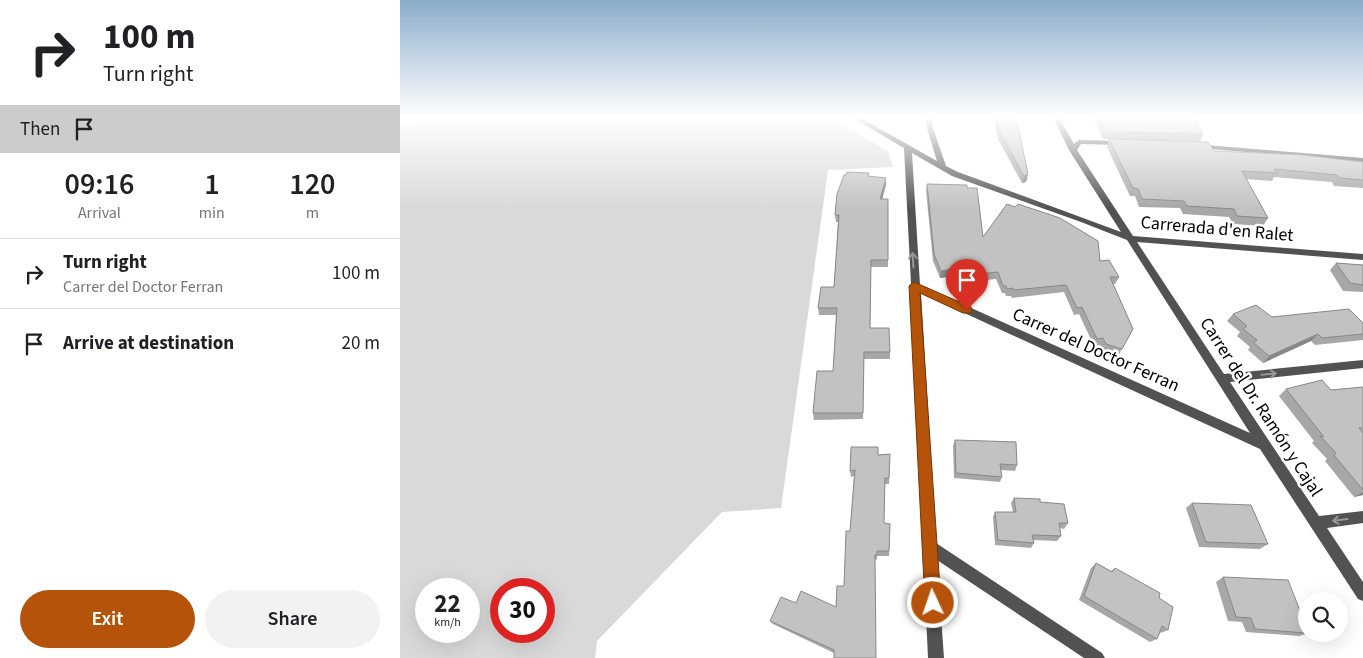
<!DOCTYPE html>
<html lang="en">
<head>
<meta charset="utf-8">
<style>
  :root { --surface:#fff; --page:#f2f2f2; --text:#202124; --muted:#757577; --line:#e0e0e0; --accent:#b45309 }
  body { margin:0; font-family:"Source Sans 3",sans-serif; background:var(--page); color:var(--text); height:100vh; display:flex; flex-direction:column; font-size:19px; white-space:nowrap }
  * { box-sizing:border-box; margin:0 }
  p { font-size:16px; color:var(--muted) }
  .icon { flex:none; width:28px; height:28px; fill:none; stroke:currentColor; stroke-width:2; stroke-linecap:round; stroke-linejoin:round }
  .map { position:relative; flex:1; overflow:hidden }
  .drawer { display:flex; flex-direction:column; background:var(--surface); width:400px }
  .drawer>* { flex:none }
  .guide { background:#fff; color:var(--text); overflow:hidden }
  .controls { position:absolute; left:898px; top:592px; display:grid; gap:10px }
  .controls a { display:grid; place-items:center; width:50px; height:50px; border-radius:50%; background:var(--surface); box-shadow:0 5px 20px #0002; font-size:25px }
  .speed { position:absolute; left:15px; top:578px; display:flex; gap:10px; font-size:25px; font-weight:700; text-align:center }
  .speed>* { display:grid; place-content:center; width:65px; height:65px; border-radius:50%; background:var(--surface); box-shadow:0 5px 20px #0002; line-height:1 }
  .speed small { font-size:12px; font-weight:400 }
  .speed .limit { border:8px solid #d22; background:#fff; color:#111 }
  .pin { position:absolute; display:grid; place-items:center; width:42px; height:42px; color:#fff; margin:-51px -21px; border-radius:50% 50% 50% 0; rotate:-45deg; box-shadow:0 0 5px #0007 }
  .pin .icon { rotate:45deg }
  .me { position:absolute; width:55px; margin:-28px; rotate:357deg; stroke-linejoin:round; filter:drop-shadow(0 0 4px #0008) }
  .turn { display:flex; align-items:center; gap:18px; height:105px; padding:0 20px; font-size:22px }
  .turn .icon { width:65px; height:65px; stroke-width:2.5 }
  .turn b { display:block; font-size:35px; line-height:42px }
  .then { display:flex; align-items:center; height:48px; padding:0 20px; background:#0003; gap:10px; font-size:19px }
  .eta { display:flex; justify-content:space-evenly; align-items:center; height:85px; text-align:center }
  .eta b { font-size:30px; font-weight:600; line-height:35px }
  .cta { display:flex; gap:10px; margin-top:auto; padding:10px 20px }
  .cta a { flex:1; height:58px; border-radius:30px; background:var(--accent); color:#fff; font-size:20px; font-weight:600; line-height:58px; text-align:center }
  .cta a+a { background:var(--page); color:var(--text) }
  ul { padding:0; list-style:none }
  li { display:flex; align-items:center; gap:15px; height:70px; padding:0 20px; border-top:1px solid var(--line) }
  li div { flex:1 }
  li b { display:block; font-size:19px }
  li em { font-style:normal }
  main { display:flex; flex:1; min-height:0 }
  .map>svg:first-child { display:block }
</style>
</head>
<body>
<main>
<section class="drawer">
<div class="guide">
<div class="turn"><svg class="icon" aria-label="right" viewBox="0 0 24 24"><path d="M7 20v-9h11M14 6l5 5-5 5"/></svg><div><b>100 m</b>Turn right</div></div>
<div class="then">Then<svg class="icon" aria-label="arrive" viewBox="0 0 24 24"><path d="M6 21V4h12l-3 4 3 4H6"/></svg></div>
</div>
<div class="eta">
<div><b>09:16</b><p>Arrival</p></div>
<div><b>1</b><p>min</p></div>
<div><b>120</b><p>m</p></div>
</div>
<ul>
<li><svg class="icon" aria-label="right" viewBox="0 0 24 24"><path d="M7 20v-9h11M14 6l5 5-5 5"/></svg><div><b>Turn right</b><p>Carrer del Doctor Ferran</p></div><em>100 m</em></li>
<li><svg class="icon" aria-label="arrive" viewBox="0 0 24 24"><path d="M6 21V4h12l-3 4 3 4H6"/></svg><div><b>Arrive at destination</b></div><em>20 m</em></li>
</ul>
<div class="cta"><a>Exit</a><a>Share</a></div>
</section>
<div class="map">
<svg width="963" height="658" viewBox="0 0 963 658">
  <rect width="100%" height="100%" fill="#fff"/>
  <path fill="#d9d9d9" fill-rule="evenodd" d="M36,117h391l61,34 5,16 -65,3 -47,338 -59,4 -125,129 -2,17h-195v-530zM26,589h43v42h-43zM101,589h43v42h-43z"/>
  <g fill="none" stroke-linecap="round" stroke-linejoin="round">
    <path fill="#525252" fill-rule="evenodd" d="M451,117h8l78,44 -10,-33 -1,-11h6l1,11 13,38 12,6 163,60 -52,-82 -16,-33h6l15,27 5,-4 42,1 4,2 -4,2 -40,-1 -4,6 56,86 230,18v6l-226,-18 87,132 139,-14v8l-133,14 89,134 44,-5v12l-36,5 36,54v19l-5,-2 -98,-150 -339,-156 15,250 166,110 3,5h-21l-147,-98 7,98h-16l-17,-369 -2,-3 2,-2 -7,-136zM512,153l40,23 129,46 46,18 123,193 -330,-148z
      M795,144l168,14v4l-165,-14 -4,-2z"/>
  </g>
  <path fill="#a7a7a7" d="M594,117h22l12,57 -2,8 -4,1 -24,-44z
    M694,117h99l10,17 -3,8 -97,-3 -9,-20z
    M709,139l105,12 149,11v26l-29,-2 -2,-4 -58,-5 -2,4 -26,-2 22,39 -5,8 -30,-2 -4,-7 -46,-3 -3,-6 -41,-1 -4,-11h-5l-23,-49z
    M446,175l23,1 17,9 -4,14h6v68h-17l-1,61 20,24v7h-26l-1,60 -49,1 -1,-7 20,-42 3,-56h-17l-1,-7 16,-21 4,-65h-2l-1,-7z
    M527,184l40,4 16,49 117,24 19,16 -4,7h-2l20,45 -15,27 -16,-5 -2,-6 -6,1 -15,-32 -5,1 -10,-23 -52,6 -1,-2h-5l-1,-3h-3l-6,-14 -39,4 -1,-7 -16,2 -7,-17 -7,-70z
    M936,263l27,2v27l-20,-1 -13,-21z
    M833,314l130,9v17l-48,5 -4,-4 -48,22 -15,-13 2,-3 -13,-11 3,-4 -13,-11z
    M963,387v108l-9,2 -29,-36 2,-2 -15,-16 2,-2 -35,-45 7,-7 45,1z
    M555,440l62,25 -2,6 -14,-1 1,7 -2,5 -46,-4 -1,-32z
    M490,454l-1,30h-4l-1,39 6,1 -1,32h-12v4l-2,-1 -41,94 -61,-29 -3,-3 26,-18 40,4 8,-21 6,-55 4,-55 -3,1 -1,-6 28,-16z
    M614,498l26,4 28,21 -4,6 -4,-1 1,8 -4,5 -24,-1 1,3 -3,5 -36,-3 -2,-28 2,-5h18l-2,-9z
    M792,503l76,41 -8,5 -61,-2 -13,-39z
    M696,563l15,8 4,-3 44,30 9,32 -7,3 -1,-1 -3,7 -7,3 -71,-42 12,-32z
    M823,577l83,49v8l-7,2 -53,-4 -4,-10 -14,-1 -12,-39z"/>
  <path fill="#888" d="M628,174l-2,8 -4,1 2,-7z
    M486,178v7l-6,22v-8z
    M557,268l-1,8 -16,2 1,-7z
    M918,334l-7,7 -48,22 6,-7z
    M963,492v3l-9,2z"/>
  <path fill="#c2c2c2" stroke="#888" d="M597,117h19l12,57 -4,2 -25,-45z
    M699,117h94l10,17 -97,-2z
    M709,139l99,3 6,9 87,4 62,7v18l-23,-2 -3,-3 -63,-6 3,4 -35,-2 26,47 -31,-2 -3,-7 -47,-3 -3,-5 -42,-2 -4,-10 -5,-1z
    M447,172l22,1 -1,3 18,2 -6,21h8v61h-17l-1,68h19l1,24h-26l-1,61h-50l4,-42h16l4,-63h-19l3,-21h13l5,-72h-4l2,-21 7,-19h2z
    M527,184l40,1v3h10l6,49 24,-33 8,3 3,-3 42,14 38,23 2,20 9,-1 10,17h-9l23,52 -11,20 -16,-5 -3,-6 -6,1 -15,-32 -5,1 -11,-23 -52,5 -1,-2 -6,1 -1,-3h-3l-5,-14 -39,4 -2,-8 -16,3 -7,-17z
    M936,263l27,2v20l-13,-2z
    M856,305l16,12 77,-8 14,14v11l-41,4 -4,-4 -49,22 -15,-13 3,-3 -14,-11 4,-3 -14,-12z
    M922,380l9,10 32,-3v41h-4l4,5v57l-29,-35 2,-2 -16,-17 4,1 -38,-48z
    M555,440l61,2 1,23 -17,-1 2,13 -46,-4z
    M451,447h27v8l12,-1 -1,24h-4l-1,45 6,1 -1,27h-12v4h-2l1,103h-42v-8l-64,-29 11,-24 15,6 5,-12 35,16 1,-21h7l2,-55h4l5,-61 -5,1z
    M614,498l26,1v3l24,2 4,19h-9l2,13 -29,-1 2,8 -36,-3 -3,-28h21z
    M792,503l59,2 17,39 -62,-2z
    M696,563l16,9 3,-4 45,25 -1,5 14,9 -5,23 -6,-4 -5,13 -73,-43z
    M823,577l65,3 18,46v7l-51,-4 -4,-11 -15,-1z"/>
  <defs><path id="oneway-shaft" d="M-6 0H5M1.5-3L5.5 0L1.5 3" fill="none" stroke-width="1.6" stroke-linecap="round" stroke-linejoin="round" transform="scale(1.25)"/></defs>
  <g stroke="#979797">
    <use href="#oneway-shaft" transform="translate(513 260) rotate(-93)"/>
    <use href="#oneway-shaft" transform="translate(869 374) rotate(-6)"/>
    <use href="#oneway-shaft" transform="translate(940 520) rotate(173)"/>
  </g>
  <linearGradient id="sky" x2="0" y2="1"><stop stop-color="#8baccb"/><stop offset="0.56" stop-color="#fff"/><stop offset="1" stop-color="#fff" stop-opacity="0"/></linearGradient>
  <rect width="963" height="209" fill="url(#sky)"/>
  <path fill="#b45309" stroke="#753606" d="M514,282l57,25 1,3 -1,3h-8l-43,-20 21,310 -2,5 -6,3 -6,-3 -2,-5 -16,-317z"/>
  <g text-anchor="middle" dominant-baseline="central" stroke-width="5" stroke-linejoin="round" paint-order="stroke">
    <g font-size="18" fill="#000" stroke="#fff">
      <text transform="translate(817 229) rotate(5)">Carrerada d'en Ralet</text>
      <text transform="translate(696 350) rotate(24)">Carrer del Doctor Ferran</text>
      <text transform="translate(861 407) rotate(57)">Carrer del Dr. Ramón y Cajal</text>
    </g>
  </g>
</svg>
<div class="controls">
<a><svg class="icon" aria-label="search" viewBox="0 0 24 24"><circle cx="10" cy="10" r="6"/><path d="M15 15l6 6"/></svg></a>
</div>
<div class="speed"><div>22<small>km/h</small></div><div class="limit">30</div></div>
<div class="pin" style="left:567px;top:310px;background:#d93025"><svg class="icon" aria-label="arrive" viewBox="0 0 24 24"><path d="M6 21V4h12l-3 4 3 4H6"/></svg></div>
<svg class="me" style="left:533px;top:603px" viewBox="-20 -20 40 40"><circle r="17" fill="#b45309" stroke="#fff" stroke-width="3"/><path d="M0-11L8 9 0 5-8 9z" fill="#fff"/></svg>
</div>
</main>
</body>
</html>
